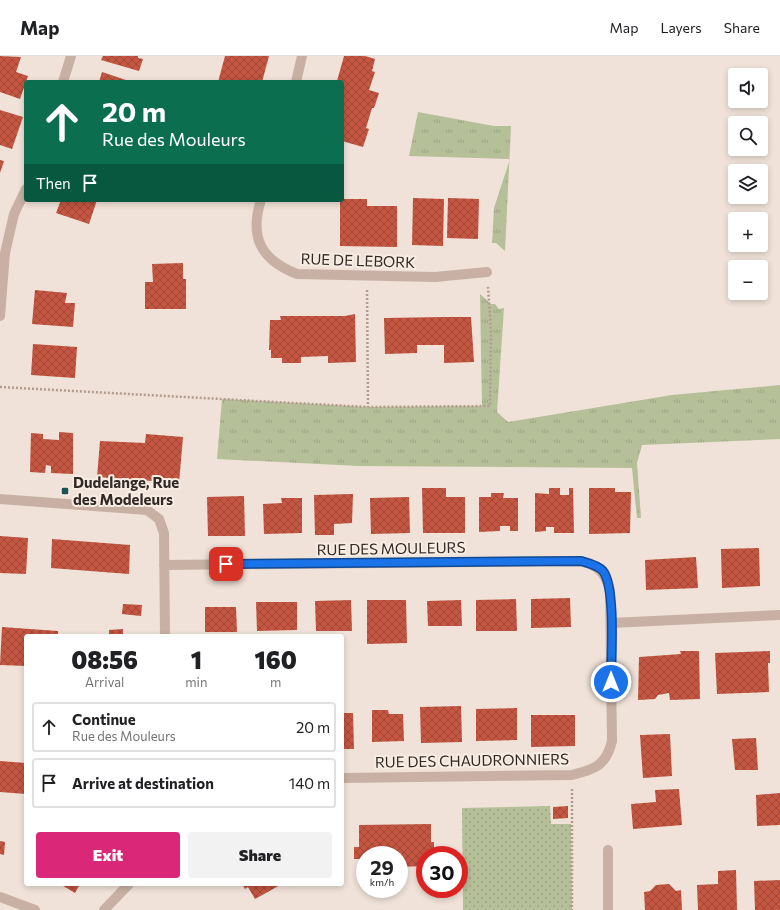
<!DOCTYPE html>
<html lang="en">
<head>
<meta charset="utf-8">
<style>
  :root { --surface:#fff; --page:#f2f2f2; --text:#202124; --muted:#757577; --line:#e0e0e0; --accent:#db2777 }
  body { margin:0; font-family:Commissioner,sans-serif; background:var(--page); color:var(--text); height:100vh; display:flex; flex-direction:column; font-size:15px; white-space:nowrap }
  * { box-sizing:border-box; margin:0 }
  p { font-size:13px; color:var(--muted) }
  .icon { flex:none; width:22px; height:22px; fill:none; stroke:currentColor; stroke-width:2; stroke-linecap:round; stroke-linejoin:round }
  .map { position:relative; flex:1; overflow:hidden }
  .panel { position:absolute; left:24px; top:578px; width:320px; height:252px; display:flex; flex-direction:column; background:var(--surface); border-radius:4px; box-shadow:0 2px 6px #0003 }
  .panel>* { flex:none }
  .banner { position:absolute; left:24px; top:24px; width:320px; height:122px; border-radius:4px; box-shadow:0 2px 6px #0003; background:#0b6e4f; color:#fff; overflow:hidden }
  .controls { position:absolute; left:728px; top:12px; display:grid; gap:8px }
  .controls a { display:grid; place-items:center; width:40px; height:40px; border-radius:4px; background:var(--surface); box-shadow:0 2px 6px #0003; font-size:20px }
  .speed { position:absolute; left:356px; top:790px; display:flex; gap:8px; font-size:20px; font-weight:700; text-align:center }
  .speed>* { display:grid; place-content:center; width:52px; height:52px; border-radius:50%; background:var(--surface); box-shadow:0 2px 6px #0003; line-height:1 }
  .speed small { font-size:10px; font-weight:400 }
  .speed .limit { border:6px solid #d22; background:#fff; color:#111 }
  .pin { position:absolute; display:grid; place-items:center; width:34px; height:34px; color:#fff; margin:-17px; border-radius:8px; box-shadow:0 2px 6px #0006 }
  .me { position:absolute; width:44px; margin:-22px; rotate:0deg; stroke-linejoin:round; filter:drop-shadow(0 0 3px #0008) }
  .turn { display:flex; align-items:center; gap:14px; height:84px; padding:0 12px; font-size:18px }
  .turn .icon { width:52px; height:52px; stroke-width:2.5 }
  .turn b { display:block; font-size:28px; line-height:34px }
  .then { display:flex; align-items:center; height:38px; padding:0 12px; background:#0003; gap:8px; font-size:15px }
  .eta { display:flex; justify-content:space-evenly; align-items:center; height:68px; text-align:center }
  .eta b { font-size:24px; font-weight:800; line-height:28px }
  .cta { display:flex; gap:8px; margin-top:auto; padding:8px 12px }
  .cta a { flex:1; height:46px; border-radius:4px; background:var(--accent); color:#fff; font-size:16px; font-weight:800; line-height:46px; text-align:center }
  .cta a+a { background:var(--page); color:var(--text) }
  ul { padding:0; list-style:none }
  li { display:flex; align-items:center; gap:12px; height:50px; margin:0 8px 6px; padding:0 4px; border:2px solid var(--line); border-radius:4px }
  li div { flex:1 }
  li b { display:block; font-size:15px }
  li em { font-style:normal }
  header { display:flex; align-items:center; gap:24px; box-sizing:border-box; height:56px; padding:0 20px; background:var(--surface); border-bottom:1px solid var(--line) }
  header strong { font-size:19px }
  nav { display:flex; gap:22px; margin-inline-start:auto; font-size:14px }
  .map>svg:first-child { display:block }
</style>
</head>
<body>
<header>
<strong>Map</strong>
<nav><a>Map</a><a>Layers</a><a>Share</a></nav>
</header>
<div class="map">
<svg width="780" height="854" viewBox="0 0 780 854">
  <defs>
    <pattern id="grass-tufts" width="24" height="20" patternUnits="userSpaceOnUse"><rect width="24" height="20" fill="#b5bf98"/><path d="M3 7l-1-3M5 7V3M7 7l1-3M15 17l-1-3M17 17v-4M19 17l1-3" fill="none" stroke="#9ca483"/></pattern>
    <pattern id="park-dots" width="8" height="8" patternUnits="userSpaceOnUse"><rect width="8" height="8" fill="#b5bf98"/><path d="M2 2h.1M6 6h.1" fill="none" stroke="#9ca483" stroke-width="1.8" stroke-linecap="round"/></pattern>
    <pattern id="building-cross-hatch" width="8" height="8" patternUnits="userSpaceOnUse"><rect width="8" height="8" fill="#c45642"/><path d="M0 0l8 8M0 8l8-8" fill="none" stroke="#a04737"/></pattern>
  </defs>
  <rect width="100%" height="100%" fill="#f0e2d8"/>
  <path fill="url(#grass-tufts)" d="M418,56l76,14h17l-6,125 -9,-8h-4l2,-35 16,-49 -101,-3z
    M480,238l11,10h4l4,5 5,-1 -7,104 11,10 164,-27 108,-10v54l-138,6 -5,18 4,55h-4l-5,-50 -273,-2 -142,-7 5,-60 146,8 114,-1z"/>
  <path fill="url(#park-dots)" d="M550,750l1,18h20l1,86h-109l-1,-102z"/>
  <path fill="url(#building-cross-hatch)" d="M0,0l21,1 -5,15 12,4 -8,23 -20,-7z
    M103,0h35v2l5,1 -4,12 -38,-11z
    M225,0h44l-7,26h-44z
    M344,0h21l10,3 -3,12 3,1 -6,18 10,3 -5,15h-2l-6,20 3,1 -6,18 -21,-6v-59l-5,-1z
    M102,16l30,10h-33z
    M0,54l23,7 -11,32 -12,-4z
    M0,104l4,1 -4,12z
    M413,142l31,1 -1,47 -31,-1z
    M448,142l31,1 -1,40 -31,-1z
    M342,143h25v7h30v41l-57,-1v-46z
    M61,144h36l-8,24 -33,-11z
    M183,207v16h3v30h-41v-27h8l-1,-18z
    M35,234l32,3 -2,10h10l-2,24 -41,-3z
    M355,258l1,48 -28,1v-7l-27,1v6h-19v-5h-11v-8h-2l1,-30h11l-1,-4h65z
    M444,261h27l3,45 -30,1v-18h-27v8l-32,1 -1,-36z
    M33,288l44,3 -2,31 -44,-3z
    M59,376l14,1v41l-22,-1v-7l-5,-1 -1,8 -15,-1 1,-39 12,1v5l16,1z
    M146,378l37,3 -4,46 -82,-6 3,-36 45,2z
    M422,432h24v9h19v36h-42z
    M549,432h11v7h9v-7h4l1,45h-20v-6h-8v4l-11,1v-39l14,1z
    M589,432h26v4h16l-1,41 -41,1z
    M491,437h13l-1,5h15v33h-8v-5h-10v5l-21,1v-35h12z
    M353,438l-1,29 -18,1v11h-19l-1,-40z
    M244,440l1,40h-37l-1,-39z
    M409,441l1,36 -39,1 -1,-36z
    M281,442h21v35l-38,1 -1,-30 19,-1z
    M0,480l28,2 -2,36 -26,-1z
    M52,483l78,6 -1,29 -78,-6z
    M759,492l1,38 -38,2 -1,-39z
    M696,501l2,31 -52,2 -1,-30z
    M570,542l1,29 -40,1v-29z
    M516,543l1,32h-41v-31z
    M351,544l1,31h-36l-1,-30z
    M367,544h39l1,43 -40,1z
    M461,544l1,26h-34l-1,-25z
    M256,546h41v28l-40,1z
    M123,548l19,1 -1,11 -19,-2z
    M205,551h31l1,25h-32z
    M2,571l56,4v5h-32v30l-26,-1z
    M123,573v5h9v2h-33v-2h10v-4z
    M680,595h19l1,48 -30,1 -1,-7 -11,2 -3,4 -17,1 1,-43 42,-3z
    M770,595v12h-2l1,29 -52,2 -2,-41z
    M461,650l1,36 -41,1 -1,-36z
    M517,652v32l-41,1v-32z
    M372,654h16l1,4h14l1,27 -32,1z
    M342,657h11l1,36h-12z
    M531,659h44v31l-44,1z
    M670,678l2,42 -29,2 -3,-43z
    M756,682l2,32h-23l-3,-31z
    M0,705l26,2v31l-26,-2z
    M679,733l3,36 -49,4 -2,-25 25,-2 -1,-12z
    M780,737v32l-23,1 -1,-31z
    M568,750v12l-15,1v-12z
    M431,768v18h3v12l-9,1v11l-26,1v-12h-34v12h-5v-8h-6v-12h5v-22z
    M0,785l5,1 -1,13 -4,-1z
    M736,814l1,40h-39l-1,-25 21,-1v-13z
    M780,824v30h-25l-1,-29z
    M60,828h20l-5,9z
    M242,828h40l-27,15 -7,-12 -3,2z
    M669,828l7,7 5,-1 1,20h-37l-1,-18 6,-1 6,-6z"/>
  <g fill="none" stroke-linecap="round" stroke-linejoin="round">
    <path stroke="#b39b8e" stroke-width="2.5" stroke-dasharray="2 2" stroke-linecap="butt" d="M367,234l1,117
      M0,331l368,20 122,-1 1,-75 -3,-44
      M572,733v121"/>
    <path stroke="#c8b1a4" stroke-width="10" d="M608,854v-60"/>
    <path stroke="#c8b1a4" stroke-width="10" d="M63,26l8,-26
      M296,26l6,-26
      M261,144c-12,37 0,60 36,74l138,3 52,-5
      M0,260l5,-63 9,-39 12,-25
      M0,443l147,11 12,9 5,14 1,103
      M164,509l417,-4c17,5 24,11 29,29l2,151c-6,25 -17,28 -40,34l-230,3
      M611,567l169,-8
      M0,841l35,13
      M104,854l25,-26"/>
  </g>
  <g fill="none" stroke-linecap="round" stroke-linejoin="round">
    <g stroke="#114b97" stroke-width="10">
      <path id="route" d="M226,508l355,-3c7,2 17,4 22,10 13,17 8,87 8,111"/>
    </g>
    <use href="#route" stroke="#1a73e8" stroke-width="7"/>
  </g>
  <rect fill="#1c5352" stroke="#f8ede3" stroke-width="1.5" x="61" y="431" width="8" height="8" rx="2"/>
  <g text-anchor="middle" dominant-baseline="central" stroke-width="4" stroke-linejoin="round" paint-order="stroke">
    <g font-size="15" fill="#332926" stroke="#f8ede3">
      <text transform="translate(358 204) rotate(2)">RUE DE LEBORK</text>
      <text transform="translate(391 492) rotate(-1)">RUE DES MOULEURS</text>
      <text transform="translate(472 704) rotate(-1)">RUE DES CHAUDRONNIERS</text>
    </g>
    <g font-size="15" font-weight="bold" fill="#332926" stroke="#f8ede3" text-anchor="start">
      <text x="73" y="426">Dudelange, Rue<tspan x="73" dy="17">des Modeleurs</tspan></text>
    </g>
  </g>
</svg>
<div class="controls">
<a><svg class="icon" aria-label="sound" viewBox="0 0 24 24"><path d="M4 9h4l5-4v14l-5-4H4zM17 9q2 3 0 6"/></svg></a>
<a><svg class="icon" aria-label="search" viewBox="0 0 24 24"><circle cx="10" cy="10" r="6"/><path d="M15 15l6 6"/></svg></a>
<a><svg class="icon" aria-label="layers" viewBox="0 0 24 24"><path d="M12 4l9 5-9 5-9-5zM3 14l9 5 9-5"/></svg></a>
<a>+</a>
<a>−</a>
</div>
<div class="speed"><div>29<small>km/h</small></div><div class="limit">30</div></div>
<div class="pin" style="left:226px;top:508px;background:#d93025"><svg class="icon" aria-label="arrive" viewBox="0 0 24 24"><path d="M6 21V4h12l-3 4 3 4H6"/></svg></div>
<svg class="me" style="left:611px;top:626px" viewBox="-20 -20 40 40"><circle r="17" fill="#1a73e8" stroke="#fff" stroke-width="3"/><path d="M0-11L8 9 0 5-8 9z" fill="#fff"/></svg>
<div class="banner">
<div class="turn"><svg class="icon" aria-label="ahead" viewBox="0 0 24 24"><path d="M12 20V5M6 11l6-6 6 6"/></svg><div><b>20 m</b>Rue des Mouleurs</div></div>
<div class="then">Then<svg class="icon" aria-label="arrive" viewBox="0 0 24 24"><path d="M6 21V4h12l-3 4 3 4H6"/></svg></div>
</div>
<section class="panel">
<div class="eta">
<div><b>08:56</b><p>Arrival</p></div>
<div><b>1</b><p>min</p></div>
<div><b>160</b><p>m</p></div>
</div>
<ul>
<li><svg class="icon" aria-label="ahead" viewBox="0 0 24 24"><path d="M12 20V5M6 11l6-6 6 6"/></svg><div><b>Continue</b><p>Rue des Mouleurs</p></div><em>20 m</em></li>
<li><svg class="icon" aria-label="arrive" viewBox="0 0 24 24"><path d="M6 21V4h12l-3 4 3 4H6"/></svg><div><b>Arrive at destination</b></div><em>140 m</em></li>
</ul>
<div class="cta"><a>Exit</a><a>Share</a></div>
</section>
</div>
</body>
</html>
